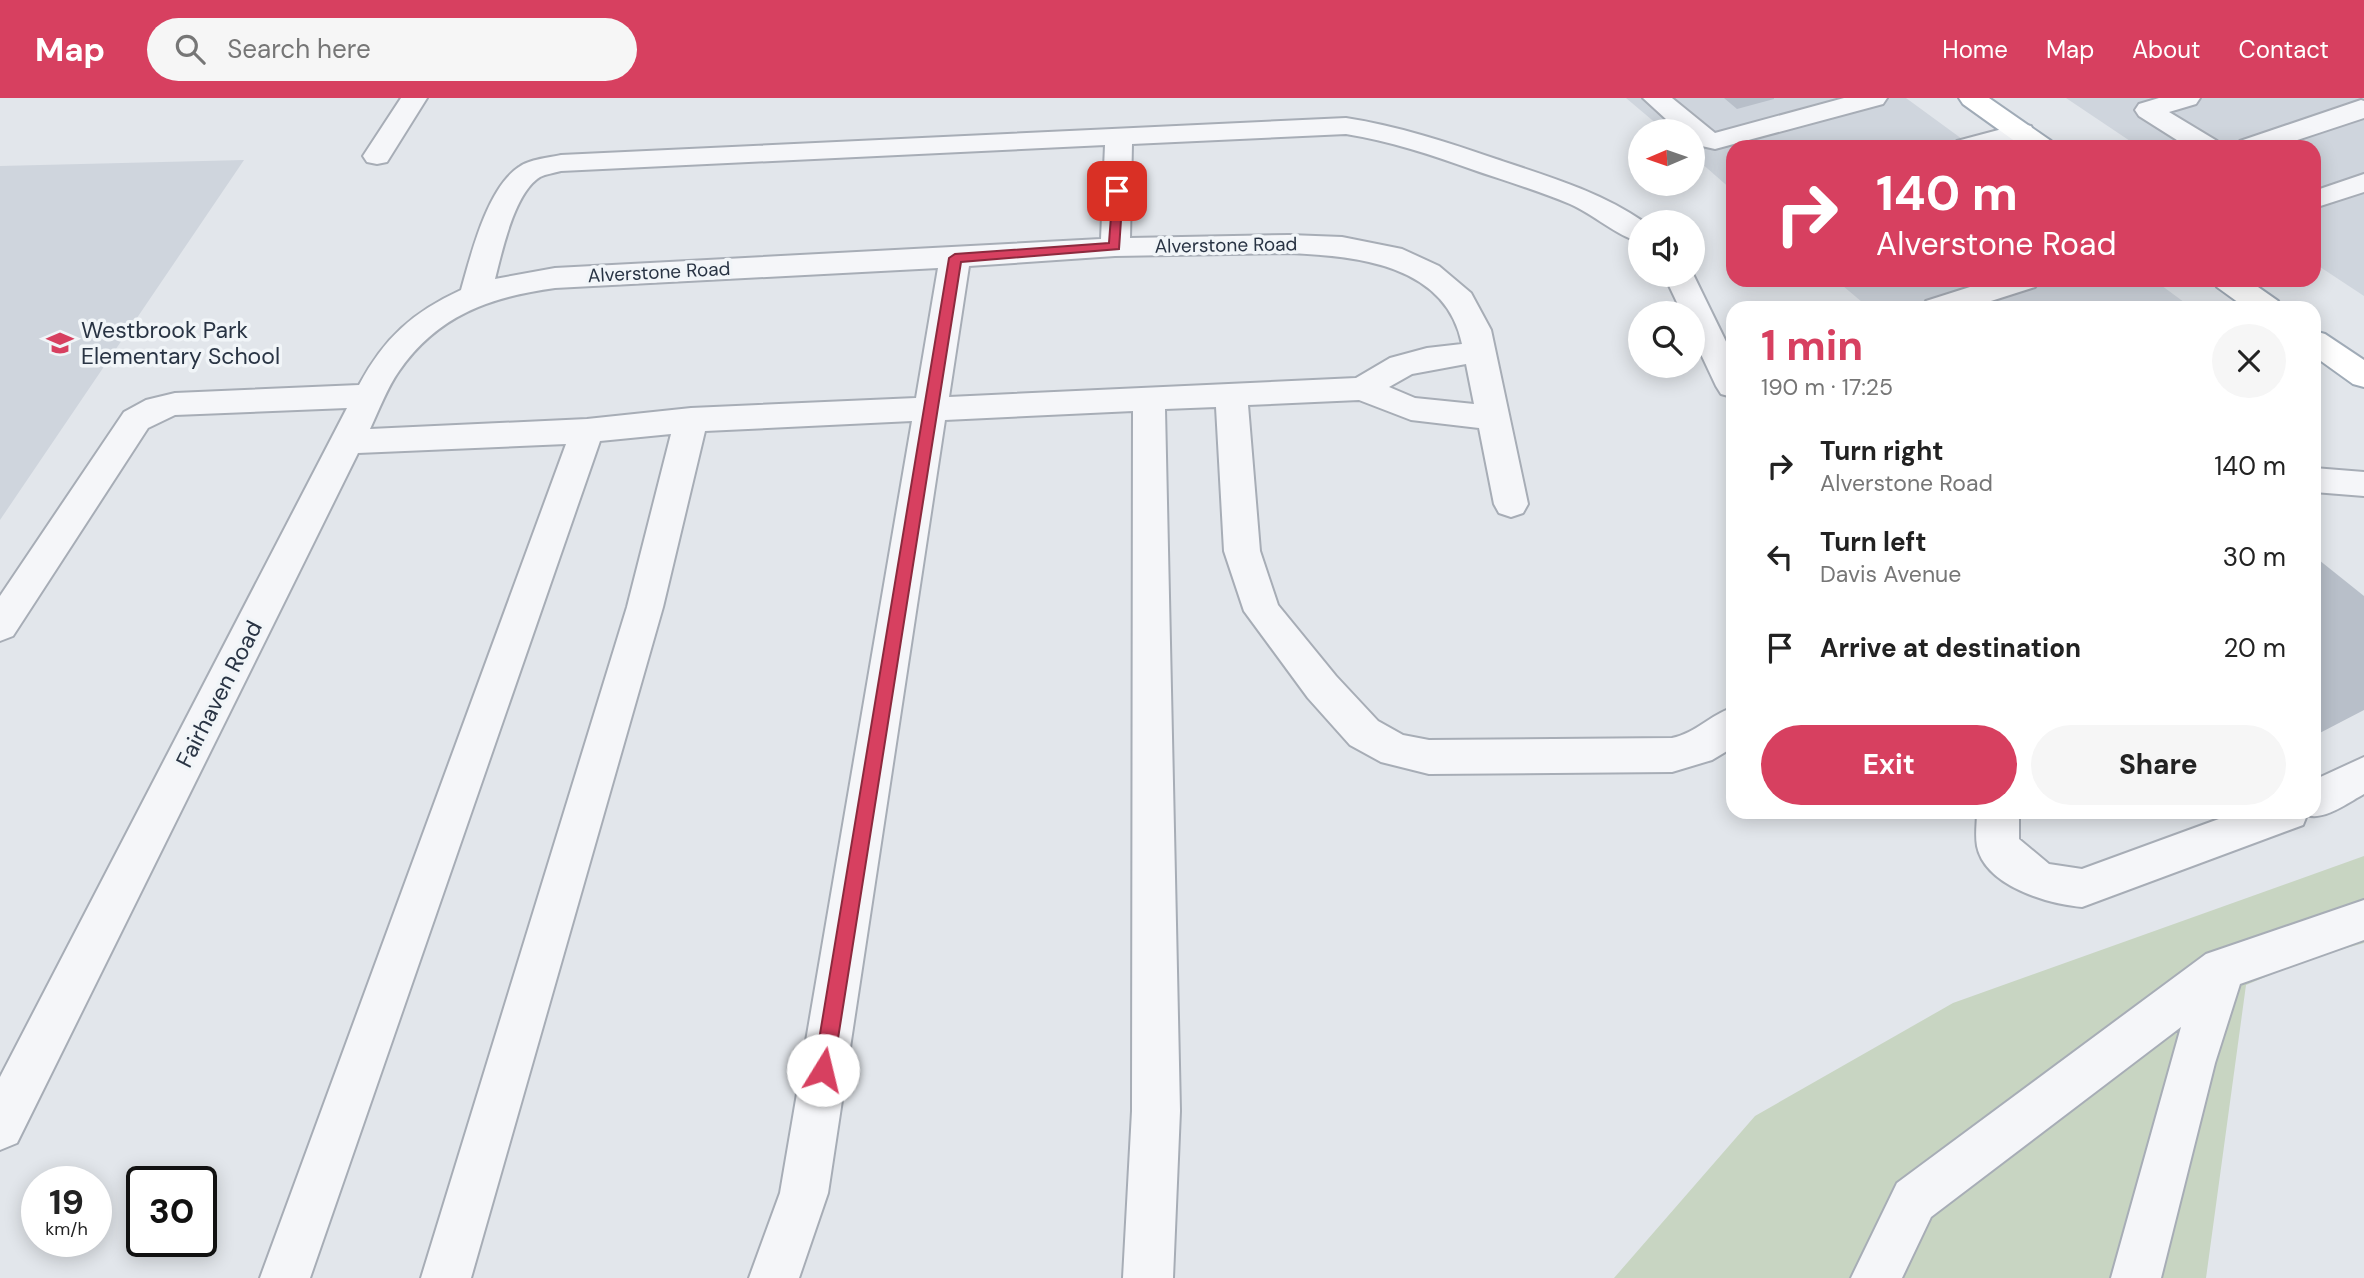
<!DOCTYPE html>
<html lang="en">
<head>
<meta charset="utf-8">
<style>
  :root { --surface:#fff; --page:#f6f6f6; --text:#222; --muted:#767676; --accent:#d74060 }
  body { margin:0; font-family:"DM Sans",sans-serif; background:var(--page); color:var(--text); height:100vh; display:flex; flex-direction:column; font-size:26px; white-space:nowrap }
  * { box-sizing:border-box; margin:0 }
  p { font-size:23px; color:var(--muted) }
  .icon { flex:none; width:38px; height:38px; fill:none; stroke:currentColor; stroke-width:2; stroke-linecap:round; stroke-linejoin:round }
  .map { position:relative; flex:1; overflow:hidden }
  .side { position:absolute; left:1726px; top:203px; width:595px; height:518px; display:flex; flex-direction:column; background:var(--surface); border-radius:21px; box-shadow:0 4px 18px #0003 }
  .side>* { flex:none }
  .hud { position:absolute; left:1726px; top:42px; width:595px; height:147px; border-radius:21px; box-shadow:0 4px 18px #0003; background:#d74060; color:#fff; overflow:hidden }
  .needle { width:46px; rotate:268deg }
  .fabs { position:absolute; left:1628px; top:21px; display:grid; gap:14px }
  .fabs a { display:grid; place-items:center; width:77px; height:77px; border-radius:50%; background:var(--surface); box-shadow:0 4px 18px #0003; font-size:35px }
  .speed { position:absolute; left:21px; top:1068px; display:flex; gap:14px; font-size:35px; font-weight:700; text-align:center }
  .speed>* { display:grid; place-content:center; width:91px; height:91px; border-radius:50%; background:var(--surface); box-shadow:0 4px 18px #0003; line-height:1 }
  .speed small { font-size:18px; font-weight:400 }
  .speed .limit { border:4px solid #111; border-radius:10px; background:#fff; color:#111 }
  .pin { position:absolute; display:grid; place-items:center; width:60px; height:60px; color:#fff; margin:-30px; border-radius:14px; box-shadow:0 4px 10px #0006 }
  .me { position:absolute; width:77px; margin:-38px; rotate:9deg; stroke-linejoin:round; filter:drop-shadow(0 0 5px #0008) }
  .turn { display:flex; align-items:center; gap:24px; height:147px; padding:0 35px; font-size:32px }
  .turn .icon { width:91px; height:91px; stroke-width:2.5 }
  .turn b { display:block; font-size:49px; line-height:60px }
  .round { display:grid; place-items:center; flex:none; width:74px; height:74px; border-radius:37px; background:var(--page) }
  .summary { display:flex; align-items:center; justify-content:space-between; height:119px; padding:0 35px }
  h1 { font-size:42px; font-weight:700; line-height:52px; color:var(--accent) }
  .action { display:flex; gap:14px; margin-top:auto; padding:14px 35px }
  .action a { flex:1; height:80px; border-radius:42px; background:var(--accent); color:#fff; font-size:28px; font-weight:700; line-height:80px; text-align:center }
  .action a+a { background:var(--page); color:var(--text) }
  ul { padding:0; list-style:none }
  li { display:flex; align-items:center; gap:21px; height:91px; padding:0 35px }
  li div { flex:1 }
  li b { display:block; font-size:26px }
  li em { font-style:normal }
  header { display:flex; align-items:center; gap:42px; box-sizing:border-box; height:98px; padding:0 35px; background:var(--accent); color:#fff }
  header strong { font-size:33px }
  nav { display:flex; gap:38px; margin-inline-start:auto; font-size:24px }
  .search { width:490px; height:63px; background:var(--page); display:flex; align-items:center; gap:18px; box-sizing:border-box; padding:0 24px; border-radius:38px; color:var(--muted); font-size:26px }
  .map>svg:first-child { display:block }
</style>
</head>
<body>
<header>
<strong>Map</strong>
<div class="search"><svg class="icon" aria-label="search" viewBox="0 0 24 24"><circle cx="10" cy="10" r="6"/><path d="M15 15l6 6"/></svg>Search here</div>
<nav><a>Home</a><a>Map</a><a>About</a><a>Contact</a></nav>
</header>
<div class="map">
<svg width="2364" height="1180" viewBox="0 0 2364 1180">
  <rect width="100%" height="100%" fill="#e2e6eb"/>
  <path fill="#cfd5dd" d="M1626,0h280l67,49h-241v43l-40,-35v-24h-27z
    M2066,0h298v198l-50,-33v-116h-175z
    M244,62l-244,360v-354z
    M1836,182h318l38,28h-323z"/>
  <path fill="#c8d5c2" d="M2364,758v87l-53,15 -65,27 -40,293h-592l141,-162 198,-113z"/>
  <path fill="#b8bfc9" d="M1724,0h50v1l-37,10z
    M2314,458l50,40v114l-50,26z"/>
  <g fill="none" stroke-linecap="round" stroke-linejoin="round">
    <g stroke="#a7adb6" stroke-width="4">
      <path id="minor" d="M401,0h26l-40,64 -10,2 -10,-2 -4,-6z
        M1643,0h29l43,35 129,-35h43l-4,6 -168,45 -22,-5 -1,-13h-13z
        M2159,0h41l-4,6 -27,8 48,29 4,6h-33l-49,-31 -4,-6 4,-6z
        M2361,2l3,1v17l-88,29h-40l4,-6z
        M1346,20c52,8 101,24 150,41 51,17 103,32 148,63h-4v20c-23,-6 -47,-28 -70,-38 -31,-13 -64,-23 -96,-34 -42,-15 -84,-29 -128,-36l-214,10 -2,94 159,-3 53,2 60,12 37,17 32,27 20,37 37,174 -5,9 -12,4 -12,-4 -5,-9 -15,-76 -68,-8 -52,-20 -111,5 12,146 18,54 58,71 42,45 25,14 26,5 243,-2c24,-5 38,-23 60,-30v40l-20,12 -40,12 -243,2 -48,-12 -31,-17 -42,-47 -64,-87 -20,-60 -8,-144 -51,2 15,702 -7,167h-50l9,-167 1,-700 -188,9 -117,773 -29,85h-50l31,-85 132,-772 -207,10 -42,176 -192,671h-50l206,-671 44,-173 -71,7 -290,837h-50l306,-834 -208,9 -341,690 -17,7v-73l347,-669 -172,7 -27,13 -135,208 -13,5v-45l124,-184 22,-12 29,-7 184,-8c25,-47 54,-73 102,-95 10,-35 26,-102 58,-123 11,-8 29,-9 42,-12zM1105,47l-4,94 -546,29 -60,11c7,-27 19,-86 45,-102 6,-3 14,-4 21,-6zM1289,155c67,3 157,11 173,91l-35,4 -37,10 -34,20 -407,19 20,-131 146,-10zM938,170l-22,130 -225,10 -104,11 -217,10c9,-19 17,-41 29,-58 39,-56 91,-74 156,-83zM1466,266l8,40 -59,-6 -26,-11 23,-13z
        M2021,26l10,2 3,6c-12,18 -60,15 -81,15l4,-6z
        M2364,76v18l-50,16v-17z
        M1692,174l40,82v43l-11,-3 -5,-8 -24,-51v-22h-10l-18,-38h28z
        M1992,182h47l-4,7 -66,21h-47l4,-7z
        M2314,370l50,4v24l-50,-4z
        M2364,659v37c-15,8 -40,27 -57,21l-4,10 -221,82c-34,-3 -97,-21 -105,-61 -2,-11 0,-24 0,-34h42v27l30,25 33,5 156,-57h76v-32z
        M2364,802v40l-124,44 -25,79 -54,215h-50l70,-251 -250,190 -29,61h-51l46,-95 309,-229z"/>
    </g>
    <g stroke="#a0abb7" stroke-width="4">
      <path id="major" d="M1959,0h30l62,43 4,6h-32l-60,-43z
        M2213,182h35l30,21 4,7h-36l-29,-21z
        M2314,233l11,3 39,26v27l-11,-3 -39,-28z"/>
    </g>
    <use href="#minor" fill="#f5f6f9" fill-rule="evenodd"/>
    <use href="#major" fill="#fff" fill-rule="evenodd"/>
  </g>
  <path fill="#d74060" stroke="#8c2a3e" stroke-width="2" d="M1113,91l10,2 -4,58 -158,13 -128,808 -3,7 -7,2 -7,-2 -2,-7 135,-812 6,-4 154,-11z"/>
  <defs>
    <g id="school-bare" transform="scale(2.1)"><path d="M0-5L7-2L0 1L-7-2ZM-4 1L0 2.5L4 1V4Q0 6-4 4Z" fill="#d74060" stroke="#f1f5f8" stroke-width="2.5" paint-order="stroke"/></g>
  </defs>
  <g fill-rule="evenodd">
    <use href="#school-bare" x="60" y="245"/>
  </g>
  <g text-anchor="middle" dominant-baseline="central" stroke-width="7" stroke-linejoin="round" paint-order="stroke">
    <g font-size="19" fill="#293444" stroke="#f1f5f8">
      <text transform="translate(1226 147) rotate(-1)">Alverstone Road</text>
      <text transform="translate(659 174) rotate(-3)">Alverstone Road</text>
    </g>
    <g font-size="23" fill="#293444" stroke="#f1f5f8" text-anchor="start">
      <text x="81" y="232">Westbrook Park<tspan x="81" dy="26">Elementary School</tspan></text>
    </g>
    <g font-size="23" fill="#293444" stroke="#f1f5f8">
      <text transform="translate(219 596) rotate(-63)">Fairhaven Road</text>
    </g>
  </g>
</svg>
<div class="fabs">
<a><svg class="needle" viewBox="-14 -14 28 28"><path d="M0-13l5 13h-10z" fill="#e53935"/><path d="M0 13l5-13h-10z" fill="#767676"/></svg></a>
<a><svg class="icon" aria-label="sound" viewBox="0 0 24 24"><path d="M4 9h4l5-4v14l-5-4H4zM17 9q2 3 0 6"/></svg></a>
<a><svg class="icon" aria-label="search" viewBox="0 0 24 24"><circle cx="10" cy="10" r="6"/><path d="M15 15l6 6"/></svg></a>
</div>
<div class="speed"><div>19<small>km/h</small></div><div class="limit">30</div></div>
<div class="pin" style="left:1117px;top:93px;background:#d93025"><svg class="icon" aria-label="arrive" viewBox="0 0 24 24"><path d="M6 21V4h12l-3 4 3 4H6"/></svg></div>
<svg class="me" style="left:823px;top:972px" viewBox="-20 -20 40 40"><circle r="19" fill="#fff"/><path d="M0-13L10 11 0 6-10 11z" fill="#d74060"/></svg>
<div class="hud">
<div class="turn"><svg class="icon" aria-label="right" viewBox="0 0 24 24"><path d="M7 20v-9h11M14 6l5 5-5 5"/></svg><div><b>140 m</b>Alverstone Road</div></div>
</div>
<section class="side">
<div class="summary"><div><h1>1 min</h1><p>190 m · 17:25</p></div><a class="round"><svg class="icon" aria-label="close" viewBox="0 0 24 24"><path d="M6 6l12 12M18 6L6 18"/></svg></a></div>
<ul>
<li><svg class="icon" aria-label="right" viewBox="0 0 24 24"><path d="M7 20v-9h11M14 6l5 5-5 5"/></svg><div><b>Turn right</b><p>Alverstone Road</p></div><em>140 m</em></li>
<li><svg class="icon" aria-label="left" viewBox="0 0 24 24"><path d="M17 20v-9H6M10 6l-5 5 5 5"/></svg><div><b>Turn left</b><p>Davis Avenue</p></div><em>30 m</em></li>
<li><svg class="icon" aria-label="arrive" viewBox="0 0 24 24"><path d="M6 21V4h12l-3 4 3 4H6"/></svg><div><b>Arrive at destination</b></div><em>20 m</em></li>
</ul>
<div class="action"><a>Exit</a><a>Share</a></div>
</section>
</div>
</body>
</html>
